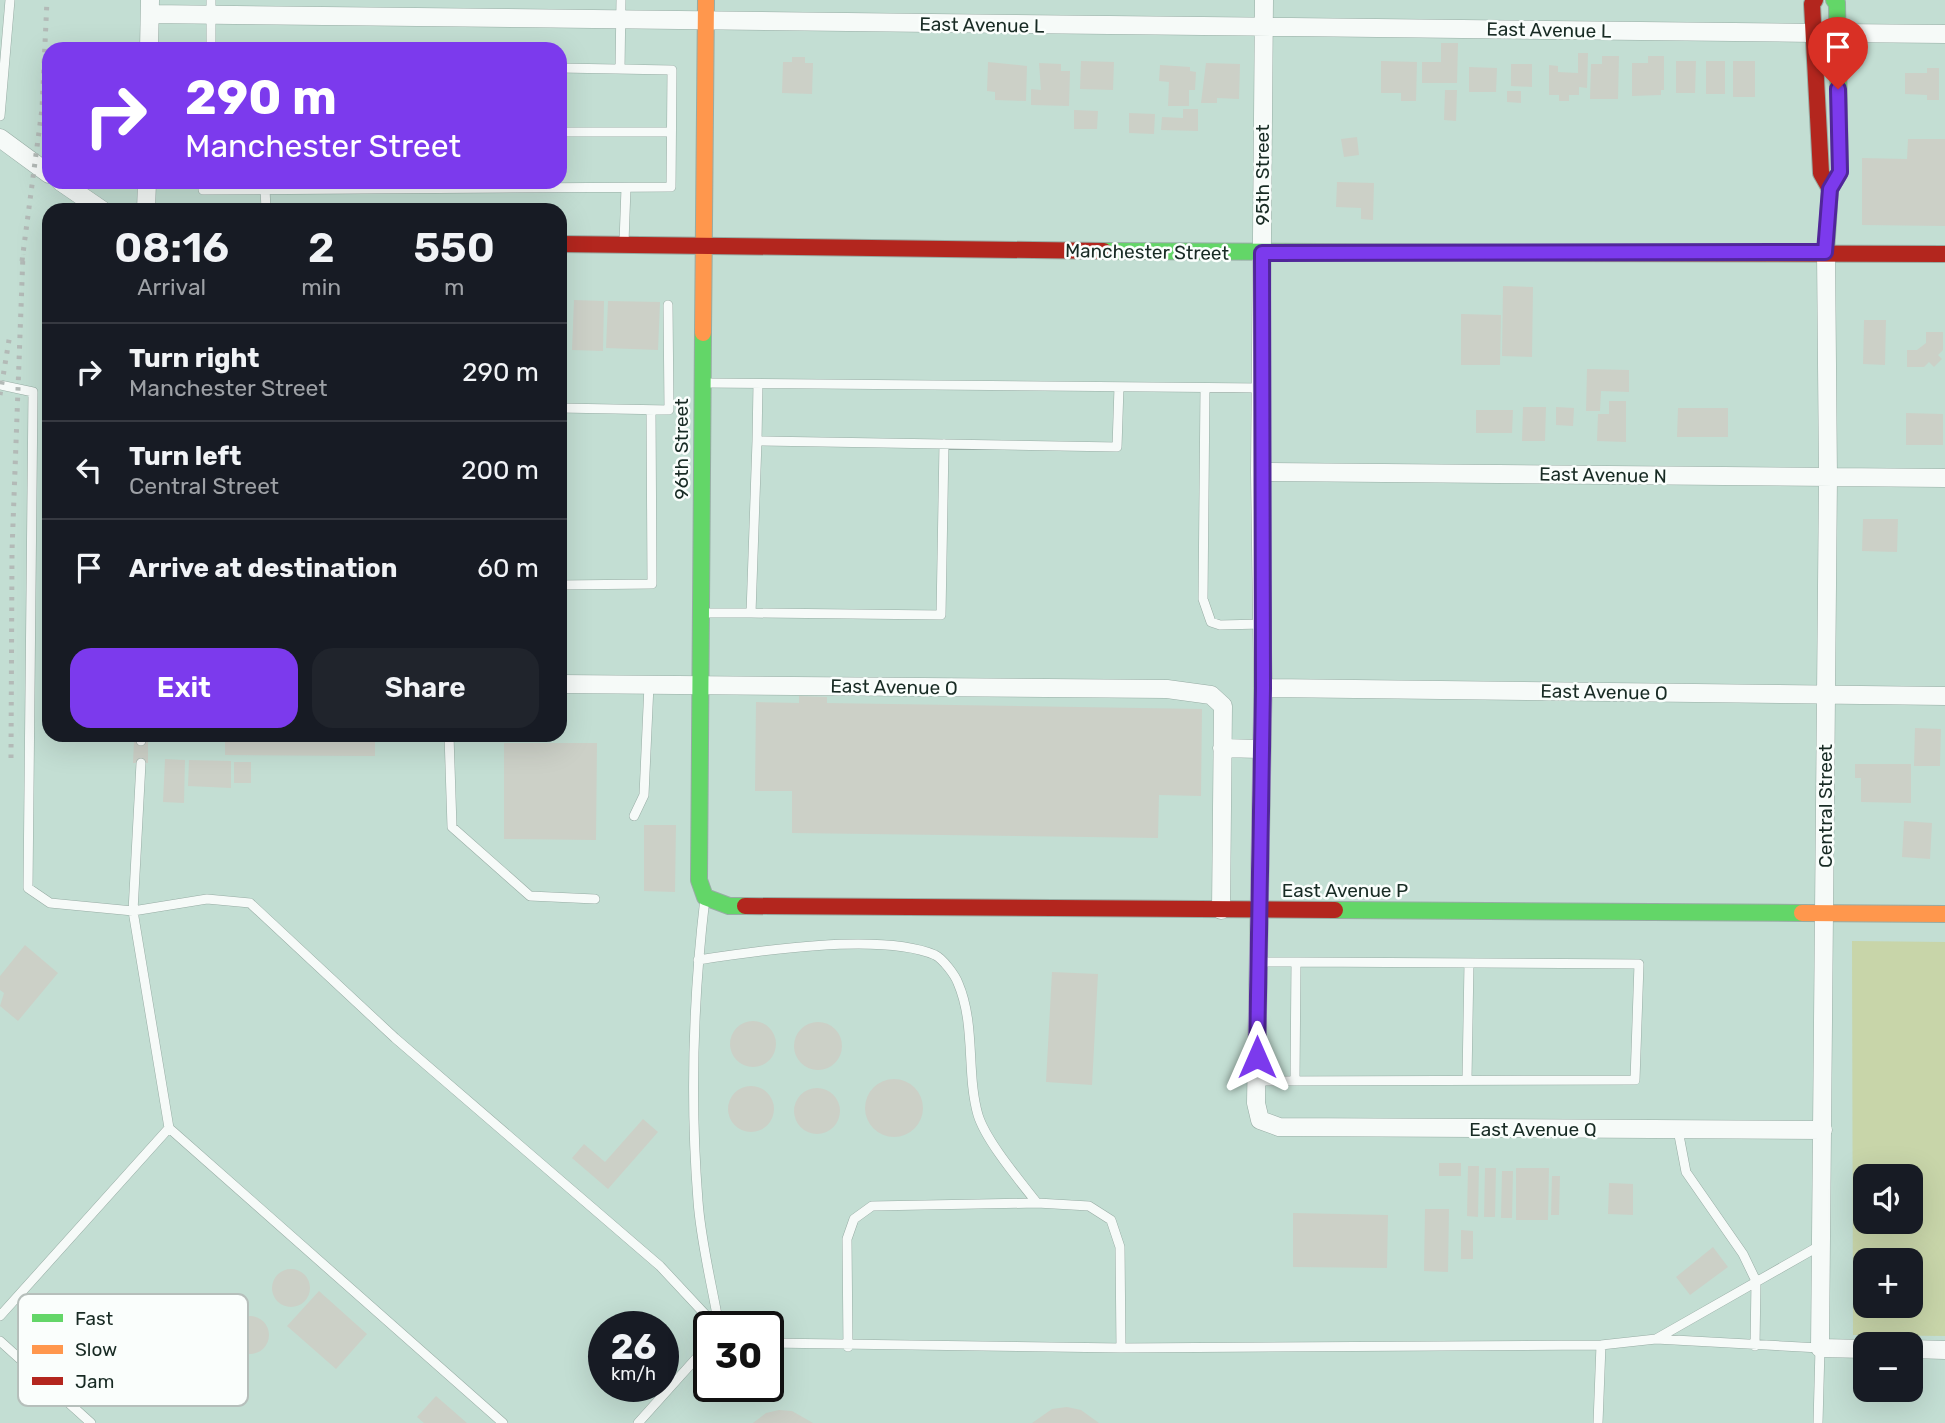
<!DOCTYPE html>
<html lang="en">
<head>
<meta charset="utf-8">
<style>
  :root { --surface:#171b24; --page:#20242c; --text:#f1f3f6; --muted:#9ea1a6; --line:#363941; --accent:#7c3aed }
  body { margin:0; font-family:Rubik,sans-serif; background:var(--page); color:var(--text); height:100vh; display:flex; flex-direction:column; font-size:26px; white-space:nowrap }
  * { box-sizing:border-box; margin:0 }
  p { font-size:23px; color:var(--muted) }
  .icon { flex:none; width:38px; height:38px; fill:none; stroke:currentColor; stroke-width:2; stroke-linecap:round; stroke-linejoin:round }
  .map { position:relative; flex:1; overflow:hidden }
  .panel { position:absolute; left:42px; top:203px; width:525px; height:539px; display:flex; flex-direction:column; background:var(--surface); border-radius:21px; box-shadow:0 7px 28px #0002 }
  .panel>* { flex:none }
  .top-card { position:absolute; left:42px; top:42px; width:525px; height:147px; border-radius:21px; box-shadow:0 7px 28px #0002; background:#7c3aed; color:#fff; overflow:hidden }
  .fabs { position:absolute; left:1853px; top:1164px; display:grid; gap:14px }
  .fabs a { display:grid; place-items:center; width:70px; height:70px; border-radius:14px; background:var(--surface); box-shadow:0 7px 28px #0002; font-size:35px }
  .speed { position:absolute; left:588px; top:1311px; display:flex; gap:14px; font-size:35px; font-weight:700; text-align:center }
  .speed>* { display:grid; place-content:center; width:91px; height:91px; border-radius:50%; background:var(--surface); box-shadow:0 7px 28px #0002; line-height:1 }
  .speed small { font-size:18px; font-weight:400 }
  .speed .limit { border:4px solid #111; border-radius:10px; background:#fff; color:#111 }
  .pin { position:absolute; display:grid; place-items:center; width:60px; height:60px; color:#fff; margin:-72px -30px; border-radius:50% 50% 50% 0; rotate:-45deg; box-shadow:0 0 7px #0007 }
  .pin .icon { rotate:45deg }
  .me { position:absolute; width:77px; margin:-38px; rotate:0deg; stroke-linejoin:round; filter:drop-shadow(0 0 5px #0008) }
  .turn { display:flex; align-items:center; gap:24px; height:147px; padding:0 28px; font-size:32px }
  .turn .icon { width:91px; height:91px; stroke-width:2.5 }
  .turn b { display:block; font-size:49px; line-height:60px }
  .eta { display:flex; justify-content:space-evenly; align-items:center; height:119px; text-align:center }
  .eta b { font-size:42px; font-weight:600; line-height:49px }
  .cta { display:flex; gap:14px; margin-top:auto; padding:14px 28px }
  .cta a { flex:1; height:80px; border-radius:21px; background:var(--accent); color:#fff; font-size:28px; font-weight:600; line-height:80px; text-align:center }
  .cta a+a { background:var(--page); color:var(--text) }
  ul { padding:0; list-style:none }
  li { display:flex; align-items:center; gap:21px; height:98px; padding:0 28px; border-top:2px solid var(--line) }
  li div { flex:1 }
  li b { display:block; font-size:26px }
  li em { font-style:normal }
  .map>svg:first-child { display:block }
</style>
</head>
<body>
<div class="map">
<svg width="1945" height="1423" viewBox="0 0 1945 1423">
  <rect width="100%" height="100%" fill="#c3ded3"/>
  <path fill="#c8d5a9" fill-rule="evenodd" d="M1852,941l93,1v394l-92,-1zM1866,1176h45v46h-45zM1866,1260h45v46h-45z"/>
  <path fill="#ccd0c7" d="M1441,43h17l-1,40h-35v-21h19z
    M1578,53h10l-1,35 -8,-1v8h-10v6h-10v-6h-10v-30l9,1v6l20,1z
    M1602,56h17l-1,43h-28l1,-35h11z
    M1648,56h16v34h-3v5l-29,1v-33h16z
    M792,57h13v6h8l-1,31 -30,-1 1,-31h9z
    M1081,61l33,1 -1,28 -33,-1z
    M1381,61l36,1 -1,39h-15v-8h-20z
    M1676,61h20l-1,32h-19z
    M1706,61h19v33h-19z
    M1733,61h22v36h-22z
    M988,62l39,4 -1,35 -31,-1v-8l-8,-1z
    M1039,63l22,1v7h9l-1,35 -38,-1v-16l10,1z
    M1206,63l34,1 -1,35 -22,-1v5h-16z
    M1511,64h21v23l-21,-1z
    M1160,65l30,2v4l6,1 -1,18h-6v16h-21l1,-24 -10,-1z
    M1469,67l28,1 -1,24h-27z
    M1927,68h12v32h-12v-5l-22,-1v-21h22z
    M1445,90h12l-1,31 -12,-1z
    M1507,91h14v12l-14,-1z
    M1183,109h15v22l-37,-1 1,-13 21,1z
    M1074,110l24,1 -1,18h-23z
    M1129,113l26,1 -1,20 -25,-1z
    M1357,137l2,18 -15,2 -3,-18z
    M1908,139h37v87l-83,-1v-67l45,1z
    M1337,182l37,1 -1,37 -12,-1v-11l-25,-1z
    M1503,286l30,1 -1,70 -30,-1z
    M574,300l30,1 -1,50 -31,-1z
    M608,301l52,1 -2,48 -52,-2z
    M1461,314l40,1 -1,50h-39z
    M1864,320h22l-1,45 -22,-1z
    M1926,332h17v18l-5,5 4,4 -8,8 -5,-5 -5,5h-17v-17h10l9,-7z
    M1587,369l42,1v22l-28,-1 -1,20h-14z
    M1609,401h17v41l-29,-1 1,-27h11z
    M1523,407h23l-1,34h-23z
    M1556,407l18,1 -1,18 -17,-1z
    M1678,408h50v29h-51z
    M1476,410h37l-1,23h-36z
    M1906,413l37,1v31h-37z
    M1863,519h35l-1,33 -35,-1z
    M799,696l28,1v6l375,6 -1,87 -42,-1 -1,43 -366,-5v-42h-37l1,-89 43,1z
    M1915,728l26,1 -1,37h-26z
    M225,735h150v21l-150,-1z
    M134,741h14v22h-15z
    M504,743h93l-1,97 -92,-1z
    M165,759l20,1 -1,43 -21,-1z
    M189,760l42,1v27l-43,-2z
    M234,762h17v21h-17z
    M1855,764h56v39l-50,-1v-24h-6z
    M1904,821l28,2 -2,36 -28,-2z
    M644,825h32l-1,67 -31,-1z
    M25,945l33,28 -40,48 -18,-15 4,-13 -4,-3v-14z
    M1052,972l46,2 -6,111 -46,-3z
    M730 1044a23 23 0 1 1 46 0a23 23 0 1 1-46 0Z
    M794 1046a24 24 0 1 1 48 0a24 24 0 1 1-48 0Z
    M865 1108a29 29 0 1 1 58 0a29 29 0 1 1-58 0Z
    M728 1109a23 23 0 1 1 46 0a23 23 0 1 1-46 0Z
    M794 1111a23 23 0 1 1 46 0a23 23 0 1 1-46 0Z
    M643,1119l15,13 -50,57 -36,-31 12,-14 21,18z
    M1439,1163h22v13h-22z
    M1468,1166h11l-1,51 -11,-1z
    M1485,1168h11l-1,49h-11z
    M1516,1168h33l-1,52h-32z
    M1502,1171h11l-1,47h-11z
    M1552,1176h8l-1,39h-8z
    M1609,1183l24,1v31l-25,-1z
    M1425,1209h24l-1,63 -24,-1z
    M1293,1213l95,2 -1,53 -94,-1z
    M1461,1230l12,1v28h-12z
    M1713,1247l15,20 -38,28 -14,-18z
    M272 1288a19 19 0 1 1 38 0a19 19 0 1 1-38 0Z
    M319,1291l48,43 -31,35 -49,-43z
    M231 1335a19 19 0 1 1 38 0a19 19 0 1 1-38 0Z
    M1857,1378h9v12h18v10l-27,-1z
    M436,1396l31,27h-43l-7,-6z
    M1067,1407l14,3 18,13h-67l20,-14z
    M779,1410l13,1 21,12h-60l13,-10z"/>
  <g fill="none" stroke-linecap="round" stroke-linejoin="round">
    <g stroke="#97aca4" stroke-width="10">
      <path id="lane" d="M211,0v49
        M620,69l1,-69
        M0,116l10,-116
        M560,132h111
        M203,182v8l468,-3 1,-117 -112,-2
        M265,188l1,22
        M624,242l2,-54
        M706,383l555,5
        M758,384l-1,57 360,6 2,-60
        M0,385l33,7 -5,496 22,15 83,8 74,-12 43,4 145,135 265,228 56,60
        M1205,388l-2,211 8,23 9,3 42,-1
        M560,408l109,2 -1,-105
        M757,441l-6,172 190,2 3,-171
        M560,585l92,-1 -1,-174
        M704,613h47
        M449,735l3,92 78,69 65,3
        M141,741v-6
        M634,816l10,-21 5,-110
        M705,898c-12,101 -15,202 -7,303 3,42 14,84 21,125
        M698,960c59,-9 183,-28 237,-5 8,4 20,20 23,28 18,42 8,90 20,132 8,26 42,66 59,88l52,3 22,14 9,27 1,101
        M1257,962h39
        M1467,1079l2,-116
        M1256,1081l379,-1 4,-116 -343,-2 -1,118
        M169,1128l334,295
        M1678,1130l8,42 57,82 13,27 -1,65
        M0,1316l169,-188 -36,-217 8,-148
        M1656,1339l164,9 -2,75
        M0,1341l91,82
        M768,1343l353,5 480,-3 55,-6 165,-94
        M848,1347l-1,-108 7,-20 18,-13 165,-3
        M638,1423l71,-79
        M1598,1423l3,-78"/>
    </g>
    <g stroke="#97aca4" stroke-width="19">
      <path id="street" d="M1264,0l-4,472 3,216 -7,415 4,17 19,7 544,3
        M150,14l1664,19
        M1838,33l107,1
        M149,49l1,-49
        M0,138l49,36
        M61,182l41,28
        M146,210l1,-28
        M1826,252l2,225 -8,871 46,1
        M1260,472l685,6
        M560,684l607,5 44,6 12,11 -2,204
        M1263,688l682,8
        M1222,748l38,1
        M1911,1349l34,1"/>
    </g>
    <g stroke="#97aca4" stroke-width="18">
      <path id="fast" d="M1104,251l423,2
        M1826,252l4,-63 10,-17 -3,-169 -3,-3
        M703,333l-4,547 6,17 24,9h16
        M1335,910l467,3"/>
    </g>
    <g stroke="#97aca4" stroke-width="18">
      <path id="slow" d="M703,333l3,-333
        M1802,913l143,1"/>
    </g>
    <g stroke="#97aca4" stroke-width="18">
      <path id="jam" d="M1815,0l-3,4 9,169 9,16
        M560,244l544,7
        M1527,253l418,1
        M745,906l590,4"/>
    </g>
    <use href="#lane" stroke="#f6faf8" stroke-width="9"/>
    <use href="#street" stroke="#f6faf8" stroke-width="18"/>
    <use href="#fast" stroke="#63d668" stroke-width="16"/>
    <use href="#slow" stroke="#ff974d" stroke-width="16"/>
    <use href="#jam" stroke="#b3261e" stroke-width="16"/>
    <path stroke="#b3bab7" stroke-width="5" stroke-dasharray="3.5 7" stroke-linecap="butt" d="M22,261l20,-152 5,-109
      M0,395l10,-61
      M11,758l1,-207 11,-297"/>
  </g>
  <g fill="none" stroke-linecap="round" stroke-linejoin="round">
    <g stroke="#51269a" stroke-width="18">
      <path id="route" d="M1257,1057l6,-369 -1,-435 563,-1 5,-63 10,-17 -2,-83"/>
    </g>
    <use href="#route" stroke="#7c3aed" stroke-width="12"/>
  </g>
  <g text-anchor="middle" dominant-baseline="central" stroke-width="5" stroke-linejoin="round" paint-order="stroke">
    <g font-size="19" fill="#182b24" stroke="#fafefc">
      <text transform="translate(982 25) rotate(1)">East Avenue L</text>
      <text transform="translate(1549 30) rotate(1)">East Avenue L</text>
      <text transform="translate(1262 175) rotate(-90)">95th Street</text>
      <text transform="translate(1147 252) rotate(1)">Manchester Street</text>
      <text transform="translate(681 449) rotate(-90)">96th Street</text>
      <text transform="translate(1603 475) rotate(1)">East Avenue N</text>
      <text transform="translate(894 687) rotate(1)">East Avenue O</text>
      <text transform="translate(1604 692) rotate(1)">East Avenue O</text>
      <text transform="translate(1825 806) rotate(-90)">Central Street</text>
      <text x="1345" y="890">East Avenue P</text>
      <text x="1533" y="1129">East Avenue Q</text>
    </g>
  </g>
  <rect x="18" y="1294" width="230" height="112" rx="10" fill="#fafefc" stroke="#b6bfbb" stroke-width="2"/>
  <rect x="32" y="1314" width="31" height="8" fill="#63d668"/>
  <rect x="32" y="1345" width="31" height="9" fill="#ff974d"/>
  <rect x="32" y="1377" width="31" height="8" fill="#b3261e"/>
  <g font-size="19" fill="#182b24">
    <text x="75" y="1325">Fast</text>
    <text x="75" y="1356">Slow</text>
    <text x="75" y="1388">Jam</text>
  </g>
</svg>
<div class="fabs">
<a><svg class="icon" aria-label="sound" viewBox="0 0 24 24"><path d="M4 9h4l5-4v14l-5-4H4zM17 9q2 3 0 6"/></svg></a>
<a>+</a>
<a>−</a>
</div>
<div class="speed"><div>26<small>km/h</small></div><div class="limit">30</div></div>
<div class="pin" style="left:1838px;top:89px;background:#d93025"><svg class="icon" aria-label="arrive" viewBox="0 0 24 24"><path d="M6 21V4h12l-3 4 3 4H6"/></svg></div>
<svg class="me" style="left:1257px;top:1057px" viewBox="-20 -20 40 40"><path d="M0-17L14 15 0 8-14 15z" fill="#7c3aed" stroke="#fff" stroke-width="4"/></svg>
<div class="top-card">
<div class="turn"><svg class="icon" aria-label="right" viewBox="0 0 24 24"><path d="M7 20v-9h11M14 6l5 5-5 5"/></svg><div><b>290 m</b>Manchester Street</div></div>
</div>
<section class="panel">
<div class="eta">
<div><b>08:16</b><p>Arrival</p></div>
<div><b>2</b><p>min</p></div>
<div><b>550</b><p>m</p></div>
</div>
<ul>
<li><svg class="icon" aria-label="right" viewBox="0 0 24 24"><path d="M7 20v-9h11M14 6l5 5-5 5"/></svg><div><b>Turn right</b><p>Manchester Street</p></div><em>290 m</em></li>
<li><svg class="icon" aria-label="left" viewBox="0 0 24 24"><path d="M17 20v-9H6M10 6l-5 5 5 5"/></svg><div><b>Turn left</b><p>Central Street</p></div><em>200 m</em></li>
<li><svg class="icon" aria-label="arrive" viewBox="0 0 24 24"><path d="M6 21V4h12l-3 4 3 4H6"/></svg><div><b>Arrive at destination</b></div><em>60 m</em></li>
</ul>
<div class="cta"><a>Exit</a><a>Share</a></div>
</section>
</div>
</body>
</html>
